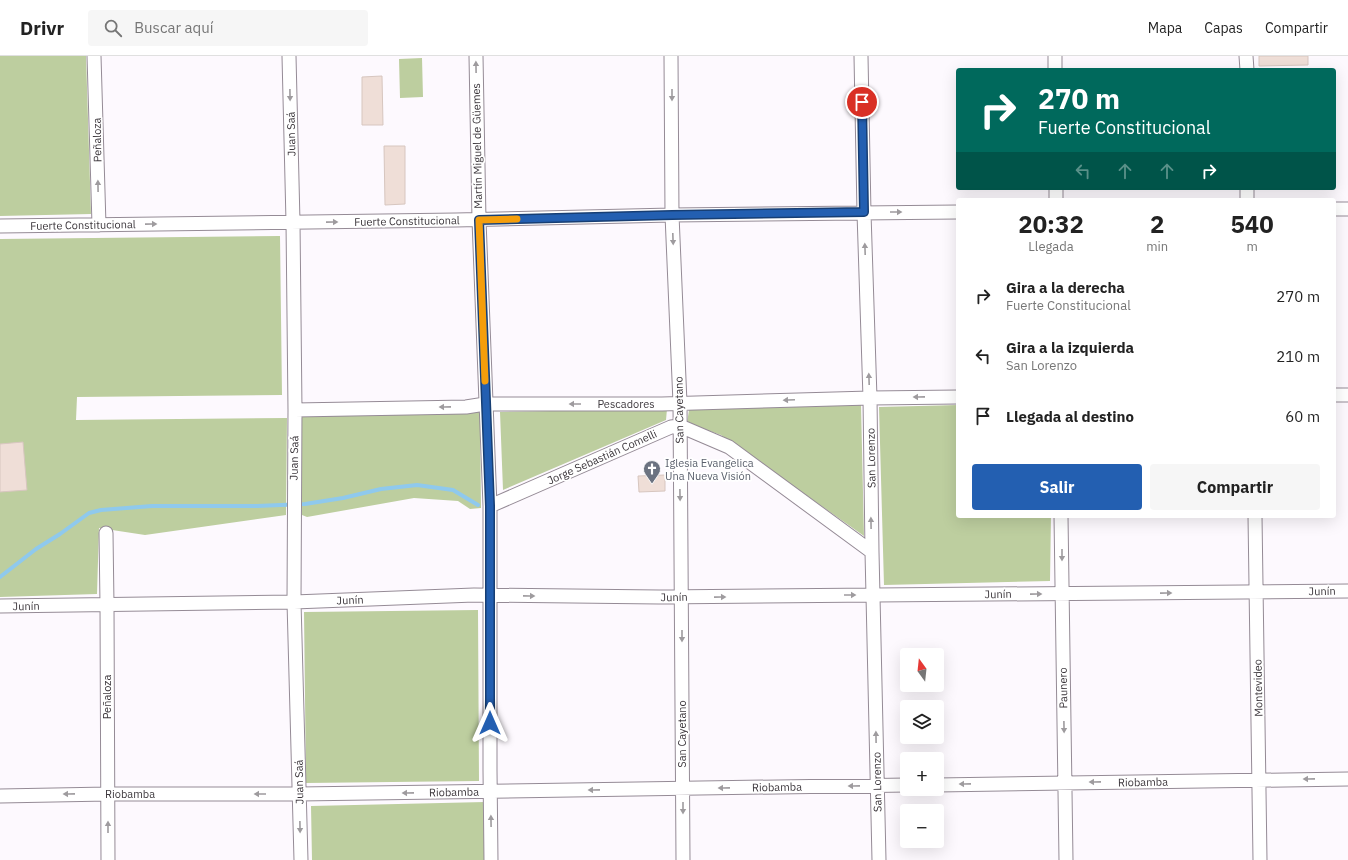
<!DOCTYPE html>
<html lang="es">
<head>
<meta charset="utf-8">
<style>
  :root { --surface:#fff; --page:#f6f6f6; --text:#222; --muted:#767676; --line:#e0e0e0; --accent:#235fb1 }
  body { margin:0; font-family:"IBM Plex Sans",sans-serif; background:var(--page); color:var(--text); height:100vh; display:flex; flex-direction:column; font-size:15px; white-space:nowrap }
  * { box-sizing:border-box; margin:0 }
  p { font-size:13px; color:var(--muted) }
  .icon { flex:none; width:22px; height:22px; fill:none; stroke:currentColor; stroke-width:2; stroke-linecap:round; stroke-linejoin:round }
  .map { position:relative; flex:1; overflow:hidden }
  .details { position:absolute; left:956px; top:142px; width:380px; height:320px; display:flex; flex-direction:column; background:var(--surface); border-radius:4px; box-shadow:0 4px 16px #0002 }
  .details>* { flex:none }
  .banner { position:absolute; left:956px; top:12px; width:380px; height:122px; border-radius:4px; box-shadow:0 4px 16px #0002; background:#00695c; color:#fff; overflow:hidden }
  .needle { width:26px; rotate:345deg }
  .fabs { position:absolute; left:900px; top:592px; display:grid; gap:8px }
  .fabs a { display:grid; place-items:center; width:44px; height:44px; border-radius:4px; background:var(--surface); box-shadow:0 4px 16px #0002; font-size:20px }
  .pin { position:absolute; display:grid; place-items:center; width:34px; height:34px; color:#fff; margin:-17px; border:2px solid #fff; border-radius:50%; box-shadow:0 1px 4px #0007 }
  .me { position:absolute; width:44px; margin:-22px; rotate:0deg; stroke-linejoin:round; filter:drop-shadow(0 0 3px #0008) }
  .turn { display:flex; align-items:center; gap:14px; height:84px; padding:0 16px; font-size:18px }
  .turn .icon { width:52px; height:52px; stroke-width:2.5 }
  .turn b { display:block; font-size:28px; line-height:34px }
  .lanes { display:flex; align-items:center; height:38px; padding:0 16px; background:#0003; justify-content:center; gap:20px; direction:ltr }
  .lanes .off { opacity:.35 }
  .eta { display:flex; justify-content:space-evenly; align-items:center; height:68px; text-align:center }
  .eta b { font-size:24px; font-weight:700; line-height:28px }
  .cta { display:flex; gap:8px; margin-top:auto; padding:8px 16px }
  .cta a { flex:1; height:46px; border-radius:4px; background:var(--accent); color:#fff; font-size:16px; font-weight:700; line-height:46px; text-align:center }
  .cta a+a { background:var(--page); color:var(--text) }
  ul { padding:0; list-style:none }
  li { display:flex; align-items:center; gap:12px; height:60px; padding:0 16px }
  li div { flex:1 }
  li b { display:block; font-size:15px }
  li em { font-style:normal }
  header { display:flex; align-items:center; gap:24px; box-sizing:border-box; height:56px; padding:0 20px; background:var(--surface); border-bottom:1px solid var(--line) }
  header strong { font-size:19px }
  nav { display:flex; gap:22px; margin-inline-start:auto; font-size:14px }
  .search { width:280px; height:36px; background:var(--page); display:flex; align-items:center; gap:10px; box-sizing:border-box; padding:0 14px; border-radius:4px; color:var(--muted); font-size:15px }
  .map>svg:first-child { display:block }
</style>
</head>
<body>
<header>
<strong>Drivr</strong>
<div class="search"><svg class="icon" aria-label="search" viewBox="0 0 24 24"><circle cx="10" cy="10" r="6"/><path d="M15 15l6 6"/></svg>Buscar aquí</div>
<nav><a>Mapa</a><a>Capas</a><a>Compartir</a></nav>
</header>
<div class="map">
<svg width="1348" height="804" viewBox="0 0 1348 804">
  <rect width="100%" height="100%" fill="#fdf9fe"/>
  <path fill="#bdce9f" d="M0,0h86l5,158 -91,2z
    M422,2l1,39 -23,1 -1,-39z
    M280,180l2,159 -205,2 -1,23 211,-2 -1,97 -141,20 -46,-7 -2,66 -97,3v-358z
    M861,349l3,131 -143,-101 -34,-12 2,-13z
    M958,349v111h93l-1,65 -166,4 -5,-178z
    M667,353l-1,11 -163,70 -3,-78z
    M480,356l1,96 -11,1 -12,-8 -44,-3 -107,19 -5,-2v-100z
    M478,554l1,171 -173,2 -2,-171z
    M485,746l1,58h-174l-1,-54z"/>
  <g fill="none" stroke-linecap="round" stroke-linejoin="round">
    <path stroke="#8fc9ed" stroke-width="4" d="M0,521l36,-28 24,-15 29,-21 12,-3 51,-4h105l48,-2 38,-6 38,-9 36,-4 36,5 25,15"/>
  </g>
  <path fill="#efded7" stroke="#d7c6bf" d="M1259,0h49v9l-49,1z
    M382,20l1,49h-21v-48z
    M384,90h21v58l-20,1z
    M23,386l4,48 -27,2v-48z
    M665,419v16l-26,1 -1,-16z"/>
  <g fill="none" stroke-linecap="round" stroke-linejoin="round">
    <g stroke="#958b96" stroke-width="15">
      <path id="minor" d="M94,0l5,169
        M289,0l4,166 2,188 -1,192 7,258
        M476,0l3,164 11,286v264l1,90
        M671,0l1,159 8,188 3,457
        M861,0l3,157 6,185 2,154 7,308
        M1055,0v14
        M1246,0l1,14
        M1056,132v12
        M1247,132v12
        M1334,153h14
        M0,170l456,-6 216,-5 286,-3
        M1334,339h14
        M295,354l171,-3 19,-3h177l208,-6 88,-1
        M490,450l181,-79 9,-1 49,21 143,105
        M1061,460l5,344
        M1255,460l5,344
        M106,477l1,72 1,255
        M0,550l294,-4 180,-7 185,2 689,-6
        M937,729l411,-6
        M0,740l108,-2h191l608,-9"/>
    </g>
    <use href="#minor" stroke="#fff" stroke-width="13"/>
  </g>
  <defs><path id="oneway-solid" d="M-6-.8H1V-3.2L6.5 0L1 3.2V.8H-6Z"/></defs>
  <g fill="#9e9b9e">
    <use href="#oneway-solid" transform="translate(476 11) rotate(-91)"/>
    <use href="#oneway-solid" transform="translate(290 39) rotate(89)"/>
    <use href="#oneway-solid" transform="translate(672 39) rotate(90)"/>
    <use href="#oneway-solid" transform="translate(98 130) rotate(-91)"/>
    <use href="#oneway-solid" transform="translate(896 156)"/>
    <use href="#oneway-solid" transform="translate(332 166) rotate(-1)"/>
    <use href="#oneway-solid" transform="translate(151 168) rotate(-1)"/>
    <use href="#oneway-solid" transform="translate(673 183) rotate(88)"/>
    <use href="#oneway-solid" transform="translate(865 193) rotate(-92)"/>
    <use href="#oneway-solid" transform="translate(869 323) rotate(-92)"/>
    <use href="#oneway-solid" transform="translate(919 341) rotate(179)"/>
    <use href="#oneway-solid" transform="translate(789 344) rotate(178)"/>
    <use href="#oneway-solid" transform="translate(575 348) rotate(180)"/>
    <use href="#oneway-solid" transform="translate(445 351) rotate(179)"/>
    <use href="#oneway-solid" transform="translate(680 439) rotate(89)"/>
    <use href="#oneway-solid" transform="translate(871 467) rotate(-91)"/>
    <use href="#oneway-solid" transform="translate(1062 499) rotate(90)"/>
    <use href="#oneway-solid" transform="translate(1166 537) rotate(-1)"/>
    <use href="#oneway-solid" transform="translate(1036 538) rotate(-1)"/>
    <use href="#oneway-solid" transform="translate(850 539)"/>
    <use href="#oneway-solid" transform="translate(529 540) rotate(1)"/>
    <use href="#oneway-solid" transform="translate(720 541) rotate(-1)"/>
    <use href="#oneway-solid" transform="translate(682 580) rotate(90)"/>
    <use href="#oneway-solid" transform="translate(1064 671) rotate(89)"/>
    <use href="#oneway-solid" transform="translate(876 681) rotate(-91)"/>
    <use href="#oneway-solid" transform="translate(1309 723) rotate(179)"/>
    <use href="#oneway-solid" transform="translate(1095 726) rotate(179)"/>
    <use href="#oneway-solid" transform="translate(965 728) rotate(179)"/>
    <use href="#oneway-solid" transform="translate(854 730) rotate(179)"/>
    <use href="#oneway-solid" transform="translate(724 732) rotate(179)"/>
    <use href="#oneway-solid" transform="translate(594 734) rotate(179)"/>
    <use href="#oneway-solid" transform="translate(408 737) rotate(179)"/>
    <use href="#oneway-solid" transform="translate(69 738) rotate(179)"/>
    <use href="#oneway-solid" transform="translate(260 738) rotate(-180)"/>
    <use href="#oneway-solid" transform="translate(683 752) rotate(90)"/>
    <use href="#oneway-solid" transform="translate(491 765) rotate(-91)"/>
    <use href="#oneway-solid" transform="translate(108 771) rotate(-90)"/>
    <use href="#oneway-solid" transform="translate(300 771) rotate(89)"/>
  </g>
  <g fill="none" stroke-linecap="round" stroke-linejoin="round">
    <g stroke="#173e73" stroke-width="10">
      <path id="route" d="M490,667v-217l-11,-286 193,-5 192,-3 -2,-110"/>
    </g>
    <use href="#route" stroke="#235fb1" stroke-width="7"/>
    <path stroke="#f59e0b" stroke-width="7" d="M485,325l-6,-161 38,-1"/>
  </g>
  <defs>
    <g id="church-pin" transform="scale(0.9)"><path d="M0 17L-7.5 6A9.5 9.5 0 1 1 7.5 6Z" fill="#6b7280" stroke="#fff"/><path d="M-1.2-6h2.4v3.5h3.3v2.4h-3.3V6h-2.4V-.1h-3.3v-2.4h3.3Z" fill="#fff"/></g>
  </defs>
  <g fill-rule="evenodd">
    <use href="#church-pin" x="652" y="413"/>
  </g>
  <g text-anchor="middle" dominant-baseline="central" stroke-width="3.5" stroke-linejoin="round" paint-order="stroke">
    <g font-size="11" fill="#3c373c" stroke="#fff">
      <text transform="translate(291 78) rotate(-91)">Juan Saá</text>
      <text transform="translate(97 84) rotate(-91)">Peñaloza</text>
      <text transform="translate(477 90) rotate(-91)">Martín Miguel de Güemes</text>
      <text transform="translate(407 165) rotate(-1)">Fuerte Constitucional</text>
      <text transform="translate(83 169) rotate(-1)">Fuerte Constitucional</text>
      <text x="626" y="348">Pescadores</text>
      <text transform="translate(679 354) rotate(-91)">San Cayetano</text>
      <text transform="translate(602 401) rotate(-24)">Jorge Sebastián Comelli</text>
      <text transform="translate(294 402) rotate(-89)">Juan Saá</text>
      <text transform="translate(871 402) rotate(-91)">San Lorenzo</text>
      <text transform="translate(1322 535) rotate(-1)">Junín</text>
      <text transform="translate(998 538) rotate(-1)">Junín</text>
      <text transform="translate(674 541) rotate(-1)">Junín</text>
      <text transform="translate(350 544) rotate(-2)">Junín</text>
      <text transform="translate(26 550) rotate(-1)">Junín</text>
      <text transform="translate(1063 632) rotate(-91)">Paunero</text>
      <text transform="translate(1258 632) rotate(-91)">Montevideo</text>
      <text transform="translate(107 641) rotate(-90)">Peñaloza</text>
      <text transform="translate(682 678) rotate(-90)">San Cayetano</text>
      <text transform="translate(299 726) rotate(-91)">Juan Saá</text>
      <text transform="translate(877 726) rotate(-91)">San Lorenzo</text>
      <text transform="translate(1143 726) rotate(-1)">Riobamba</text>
      <text transform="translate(777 731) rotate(-1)">Riobamba</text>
      <text transform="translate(454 736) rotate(-1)">Riobamba</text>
      <text x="130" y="738">Riobamba</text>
    </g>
    <g font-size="11" fill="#5b616d" stroke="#fff" text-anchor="start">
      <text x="665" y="407">Iglesia Evangelica<tspan x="665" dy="13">Una Nueva Visión</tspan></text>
    </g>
  </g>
</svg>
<div class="fabs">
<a><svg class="needle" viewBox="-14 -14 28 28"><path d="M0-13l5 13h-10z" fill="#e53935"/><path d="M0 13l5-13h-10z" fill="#767676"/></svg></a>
<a><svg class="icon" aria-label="layers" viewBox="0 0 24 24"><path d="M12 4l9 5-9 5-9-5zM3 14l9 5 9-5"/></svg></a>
<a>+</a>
<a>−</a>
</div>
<div class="pin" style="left:862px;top:46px;background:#d93025"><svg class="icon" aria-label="arrive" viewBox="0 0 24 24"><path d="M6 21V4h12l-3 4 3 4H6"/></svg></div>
<svg class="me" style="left:490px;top:667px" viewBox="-20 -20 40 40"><path d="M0-17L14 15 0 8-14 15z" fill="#235fb1" stroke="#fff" stroke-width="4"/></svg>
<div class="banner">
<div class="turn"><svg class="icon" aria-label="right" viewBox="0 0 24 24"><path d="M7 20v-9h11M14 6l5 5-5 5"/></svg><div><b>270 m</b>Fuerte Constitucional</div></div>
<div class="lanes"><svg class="icon off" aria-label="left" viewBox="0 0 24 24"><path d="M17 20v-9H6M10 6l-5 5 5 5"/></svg><svg class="icon off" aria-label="ahead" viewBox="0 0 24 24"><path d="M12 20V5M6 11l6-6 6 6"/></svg><svg class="icon off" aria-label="ahead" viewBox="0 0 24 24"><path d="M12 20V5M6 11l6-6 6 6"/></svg><svg class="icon" aria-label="right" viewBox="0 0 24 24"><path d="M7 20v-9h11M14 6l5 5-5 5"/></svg></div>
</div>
<section class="details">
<div class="eta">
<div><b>20:32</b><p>Llegada</p></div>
<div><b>2</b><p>min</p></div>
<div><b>540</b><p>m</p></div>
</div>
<ul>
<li><svg class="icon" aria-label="right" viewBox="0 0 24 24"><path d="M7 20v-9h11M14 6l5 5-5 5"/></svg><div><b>Gira a la derecha</b><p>Fuerte Constitucional</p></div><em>270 m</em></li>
<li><svg class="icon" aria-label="left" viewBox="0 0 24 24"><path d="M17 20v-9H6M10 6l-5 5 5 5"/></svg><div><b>Gira a la izquierda</b><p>San Lorenzo</p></div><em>210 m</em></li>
<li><svg class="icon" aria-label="arrive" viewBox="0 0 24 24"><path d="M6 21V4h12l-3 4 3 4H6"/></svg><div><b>Llegada al destino</b></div><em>60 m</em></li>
</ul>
<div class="cta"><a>Salir</a><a>Compartir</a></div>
</section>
</div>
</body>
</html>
